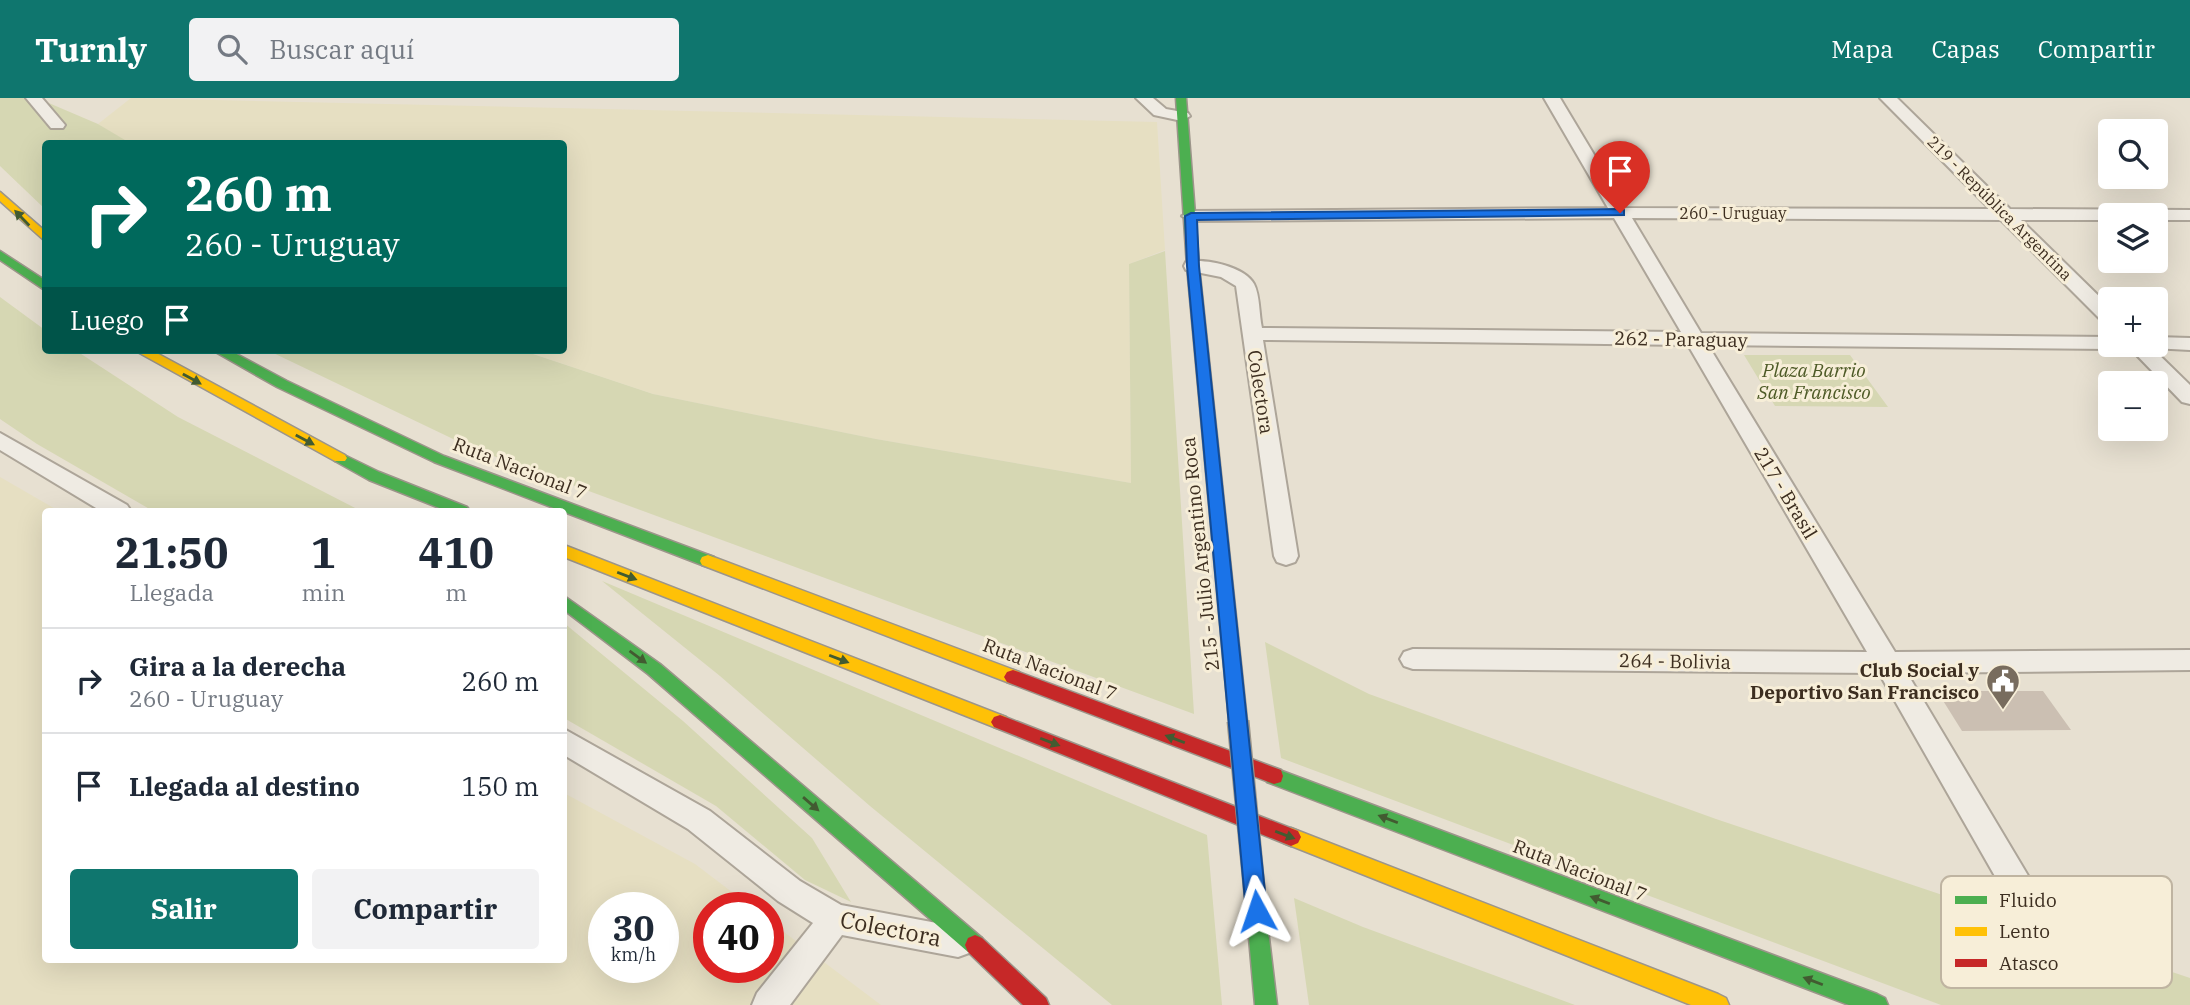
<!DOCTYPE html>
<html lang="es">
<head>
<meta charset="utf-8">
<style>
  :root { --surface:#fff; --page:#f2f2f3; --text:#1f2937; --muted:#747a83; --line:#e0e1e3; --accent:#0f766e }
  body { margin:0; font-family:"IBM Plex Serif",serif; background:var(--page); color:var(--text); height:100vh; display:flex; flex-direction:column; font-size:26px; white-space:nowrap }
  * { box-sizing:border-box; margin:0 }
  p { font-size:23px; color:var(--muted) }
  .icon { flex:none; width:38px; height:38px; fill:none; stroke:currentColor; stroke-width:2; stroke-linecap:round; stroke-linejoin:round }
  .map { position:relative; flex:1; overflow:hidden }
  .panel { position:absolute; left:42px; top:410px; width:525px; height:455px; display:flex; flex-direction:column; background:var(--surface); border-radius:7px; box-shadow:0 7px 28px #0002 }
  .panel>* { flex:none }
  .banner { position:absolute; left:42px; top:42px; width:525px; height:214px; border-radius:7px; box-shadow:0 7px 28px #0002; background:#00695c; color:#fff; overflow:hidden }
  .tools { position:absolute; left:2098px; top:21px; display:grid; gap:14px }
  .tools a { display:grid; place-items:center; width:70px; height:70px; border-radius:7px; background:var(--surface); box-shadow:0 7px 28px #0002; font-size:35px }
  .speed { position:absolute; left:588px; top:794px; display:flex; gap:14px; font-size:35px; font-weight:700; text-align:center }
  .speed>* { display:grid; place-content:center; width:91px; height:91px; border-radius:50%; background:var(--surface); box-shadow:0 7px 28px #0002; line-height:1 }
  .speed small { font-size:18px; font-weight:400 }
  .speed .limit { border:10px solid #d22; background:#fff; color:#111 }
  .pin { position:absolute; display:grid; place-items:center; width:60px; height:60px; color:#fff; margin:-72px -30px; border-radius:50% 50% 50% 0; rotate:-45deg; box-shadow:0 0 7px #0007 }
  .pin .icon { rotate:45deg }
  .me { position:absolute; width:77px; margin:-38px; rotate:355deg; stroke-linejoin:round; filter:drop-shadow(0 0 5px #0008) }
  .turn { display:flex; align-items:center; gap:24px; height:147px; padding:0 28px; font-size:32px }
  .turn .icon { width:91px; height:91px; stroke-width:2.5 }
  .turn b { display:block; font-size:49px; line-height:60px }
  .then { display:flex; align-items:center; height:66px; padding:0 28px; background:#0003; gap:14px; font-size:26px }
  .eta { display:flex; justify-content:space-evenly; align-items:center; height:119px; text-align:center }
  .eta b { font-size:42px; font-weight:700; line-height:49px }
  .action { display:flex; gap:14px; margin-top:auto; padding:14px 28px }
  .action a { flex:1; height:80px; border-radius:7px; background:var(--accent); color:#fff; font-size:28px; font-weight:700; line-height:80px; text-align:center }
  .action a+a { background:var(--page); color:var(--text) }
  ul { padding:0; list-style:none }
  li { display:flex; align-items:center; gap:21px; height:105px; padding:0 28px; border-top:2px solid var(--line) }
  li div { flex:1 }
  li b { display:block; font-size:26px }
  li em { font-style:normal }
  header { display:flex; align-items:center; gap:42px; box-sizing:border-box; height:98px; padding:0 35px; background:var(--accent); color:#fff }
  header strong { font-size:33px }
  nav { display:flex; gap:38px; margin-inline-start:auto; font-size:24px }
  .search { width:490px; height:63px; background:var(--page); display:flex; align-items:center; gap:18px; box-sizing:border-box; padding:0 24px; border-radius:7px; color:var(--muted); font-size:26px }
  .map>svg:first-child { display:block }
</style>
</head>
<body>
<header>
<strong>Turnly</strong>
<div class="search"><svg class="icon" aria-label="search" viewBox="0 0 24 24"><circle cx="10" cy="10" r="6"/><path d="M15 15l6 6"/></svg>Buscar aquí</div>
<nav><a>Mapa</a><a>Capas</a><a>Compartir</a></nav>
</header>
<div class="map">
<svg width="2190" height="907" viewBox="0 0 2190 907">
  <rect width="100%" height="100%" fill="#e7e0d1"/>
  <path fill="#e6dfc2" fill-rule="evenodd" d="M131,0l1026,24 8,128 -36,14 2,219 -255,-44 -223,-45 -132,-44h43v-206h-434l-32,-20z
    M0,379l59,34h-13v448h518v-166l131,71 58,44h-44v60h59v-48l113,85h-881zM604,810h59v60h-59z"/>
  <path fill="#d6d7b3" d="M0,0h37l61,26 32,19 -84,1 -1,65 -45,-43z
    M1165,153l29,463 -722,-266 -205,-98h254l132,44 223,45 255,44 -2,-219z
    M0,199l45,33 1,20h29l103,67 183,94h-208l-116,-67 -37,-25z
    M1744,257h106l38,52 -113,-1z
    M602,483l605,254 15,170h-110l-242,-199 -150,-130z
    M564,525l119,98 129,117 39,64 -46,-22 -89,-74 -152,-88z
    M1265,544l104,52 347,125 474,159v27h-249l-660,-247z
    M1294,800l69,29 212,78h-266z"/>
  <path fill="#cbbfb2" d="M1937,593h106l28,39 -109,1z"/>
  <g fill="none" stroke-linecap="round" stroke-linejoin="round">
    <g stroke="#ada599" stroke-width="4">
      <path id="street" d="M26,0h16l23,27 -2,3h-12z
        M1136,0h17l13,11 22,4 2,3 -8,5 -28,-6z
        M1544,0h16l66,110 364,1 -110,-111h17l113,111 180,1v10h-34v-5h-46v5h-89l89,87v17l-7,-2 -102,-102 -369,-2 69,115 409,4v8h9l-9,4 -402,-4 187,307 295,-2v20l-283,3 123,206 5,10 -5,10 -11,4 -11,-4 -129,-226 -466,-4 -9,-3 -4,-7 4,-7 9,-3 454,3 -179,-307 -425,-5 35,216 -3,6 -9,3 -9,-3 -3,-6 -38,-270 -15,-9 -35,-7 -2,-4 2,-4c18,-4 58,4 68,22 6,11 5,31 8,44l419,4 -67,-114 -423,3 -9,-5 9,-5 417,-3z
        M2156,239l34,1v12l-38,-2 38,37v19l-8,-2 -55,-57h29z
        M0,335l127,72 4,6h-30l-101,-61z
        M564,631l146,82 90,70 41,24 117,22 11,4 5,11 -5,11 -11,4 -116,-22 -52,70h-38l5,-12 56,-70 -35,-22 -90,-72 -124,-74z"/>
    </g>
    <g stroke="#9c958a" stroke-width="3">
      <path id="fast" d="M1176,0h10l13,168 48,455 -3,5 -6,2 -6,-2 -3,-5 -42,-455z
        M0,153l46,30v10l-46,-31z
        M212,252h17l58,31 157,75 270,101 2,4 -8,6 -6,-2 -268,-103 -157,-75z
        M340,355l39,19 88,35 3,4h-23l-78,-31 -34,-19 -2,-3 2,-3z
        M564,498l96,68 322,274 3,7 -3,7 -7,3 -7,-3 -320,-278 -84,-64z
        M1274,670l603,226 8,4 3,7h-39l-582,-223 -2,-6 2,-6z
        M1259,830l7,3 3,7 8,67h-22l-6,-67 3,-7z"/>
    </g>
    <g stroke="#9c958a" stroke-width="3">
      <path id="slow" d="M0,94l46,40v10l-46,-41z
        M134,252h17l194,105 2,3 -2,3h-10z
        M564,447l442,172 3,5 -3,5 -6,2 -6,-2 -430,-170z
        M708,457l311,117 3,5 -3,5 -6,2 -6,-2 -305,-117 -2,-4 2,-4z
        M1291,730l427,166 8,4 3,7h-38l-407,-162 -3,-6 3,-6z"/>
    </g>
    <g stroke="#9c958a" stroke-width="3">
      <path id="jam" d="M1013,572l268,100 2,6 -2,6 -7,2 -267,-102 -3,-5 3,-5z
        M1000,617l298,116 3,6 -3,6 -7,3 -297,-119 -3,-5 3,-5z
        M975,837l7,3 64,60 3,7h-26l-55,-53 -3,-7 3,-7z"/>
    </g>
    <use href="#street" fill="#efebe3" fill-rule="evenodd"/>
    <use href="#fast" fill="#4caf50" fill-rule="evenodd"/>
    <use href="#slow" fill="#ffc107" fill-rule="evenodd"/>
    <use href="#jam" fill="#c62828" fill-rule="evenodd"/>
    <g stroke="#9c958a" stroke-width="23" stroke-linecap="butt">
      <path id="fast-bridge" d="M1238,623l21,217"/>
    </g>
    <use href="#fast-bridge" stroke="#4caf50" stroke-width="19"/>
  </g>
  <defs><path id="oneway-solid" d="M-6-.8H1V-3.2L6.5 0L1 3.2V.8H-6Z" transform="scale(1.75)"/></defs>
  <g fill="#425b31">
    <use href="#oneway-solid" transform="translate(22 120) rotate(-134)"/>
    <use href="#oneway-solid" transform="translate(192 281) rotate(29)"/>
    <use href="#oneway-solid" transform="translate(305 342) rotate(28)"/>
    <use href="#oneway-solid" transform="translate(627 478) rotate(21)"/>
    <use href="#oneway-solid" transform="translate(638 559) rotate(36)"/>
    <use href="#oneway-solid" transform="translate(839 561) rotate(21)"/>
    <use href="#oneway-solid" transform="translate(1175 641) rotate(-159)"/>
    <use href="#oneway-solid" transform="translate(1050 644) rotate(21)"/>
    <use href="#oneway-solid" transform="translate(811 706) rotate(41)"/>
    <use href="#oneway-solid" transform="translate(1388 721) rotate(-159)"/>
    <use href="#oneway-solid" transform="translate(1285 737) rotate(21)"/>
    <use href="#oneway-solid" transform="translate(1600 802) rotate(-159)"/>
    <use href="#oneway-solid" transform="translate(1813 883) rotate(-159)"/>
  </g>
  <path fill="#1a73e8" stroke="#114b97" stroke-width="2" d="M1620,111l4,1v5l-427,5 2,46 68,645 -3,7 -7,3 -8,-3 -3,-7 -59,-645 -2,-50 6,-3z"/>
  <defs>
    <g id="civic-pin" transform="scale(1.75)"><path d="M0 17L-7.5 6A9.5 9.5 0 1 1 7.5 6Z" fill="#786c5e" stroke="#f7eed8"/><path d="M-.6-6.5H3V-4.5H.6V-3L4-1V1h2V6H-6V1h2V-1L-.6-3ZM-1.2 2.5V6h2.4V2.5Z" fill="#fff"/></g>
  </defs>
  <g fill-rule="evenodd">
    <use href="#civic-pin" x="2003" y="583"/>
  </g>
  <g text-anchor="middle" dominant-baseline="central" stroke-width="6" stroke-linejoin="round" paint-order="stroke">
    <g font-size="16" fill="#3d2e20" stroke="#f7eed8">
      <text transform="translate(2000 110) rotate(45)">219 - República Argentina</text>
      <text x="1733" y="115">260 - Uruguay</text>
    </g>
    <g font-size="19" fill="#3d2e20" stroke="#f7eed8">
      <text transform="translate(1681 241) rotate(1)">262 - Paraguay</text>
      <text transform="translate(1261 294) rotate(81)">Colectora</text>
      <text transform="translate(520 370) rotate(21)">Ruta Nacional 7</text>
      <text transform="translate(1786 395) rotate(59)">217 - Brasil</text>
      <text transform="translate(1200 456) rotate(-96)">215 - Julio Argentino Roca</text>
      <text transform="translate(1675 563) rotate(1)">264 - Bolivia</text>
      <text transform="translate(1050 571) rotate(21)">Ruta Nacional 7</text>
      <text transform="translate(1580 772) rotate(21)">Ruta Nacional 7</text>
    </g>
    <g font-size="19" font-style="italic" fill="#4d5a26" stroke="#f7eed8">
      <text x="1814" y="272">Plaza Barrio<tspan x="1814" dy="22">San Francisco</tspan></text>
    </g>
    <g font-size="19" font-weight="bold" fill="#3d2e20" stroke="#f7eed8" text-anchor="end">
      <text x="1979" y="572">Club Social y<tspan x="1979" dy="22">Deportivo San Francisco</tspan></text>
    </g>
    <g font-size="23" fill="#3d2e20" stroke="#f7eed8">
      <text transform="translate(891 830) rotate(11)">Colectora</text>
    </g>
  </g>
  <rect x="1941" y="778" width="231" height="112" rx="10" fill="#f7eed8" stroke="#bfb4a1" stroke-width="2"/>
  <rect x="1955" y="798" width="32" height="8" fill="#4caf50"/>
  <rect x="1955" y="829" width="32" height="9" fill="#ffc107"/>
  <rect x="1955" y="861" width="32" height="8" fill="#c62828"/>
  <g font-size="19" fill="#3d2e20">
    <text x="1999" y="809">Fluido</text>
    <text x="1999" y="840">Lento</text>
    <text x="1999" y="872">Atasco</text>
  </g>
</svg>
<div class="tools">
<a><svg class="icon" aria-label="search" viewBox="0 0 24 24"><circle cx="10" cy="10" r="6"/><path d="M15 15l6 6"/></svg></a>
<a><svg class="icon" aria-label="layers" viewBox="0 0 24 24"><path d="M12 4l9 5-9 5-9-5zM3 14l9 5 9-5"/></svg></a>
<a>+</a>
<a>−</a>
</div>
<div class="speed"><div>30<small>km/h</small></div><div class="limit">40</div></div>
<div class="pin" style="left:1620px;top:115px;background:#d93025"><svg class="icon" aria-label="arrive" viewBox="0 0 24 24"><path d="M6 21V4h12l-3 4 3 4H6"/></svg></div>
<svg class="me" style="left:1257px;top:813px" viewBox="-20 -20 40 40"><path d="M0-17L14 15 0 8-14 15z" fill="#1a73e8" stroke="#fff" stroke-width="4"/></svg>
<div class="banner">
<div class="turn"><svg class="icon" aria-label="right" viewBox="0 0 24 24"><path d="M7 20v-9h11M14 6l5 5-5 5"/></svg><div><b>260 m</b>260 - Uruguay</div></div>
<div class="then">Luego<svg class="icon" aria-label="arrive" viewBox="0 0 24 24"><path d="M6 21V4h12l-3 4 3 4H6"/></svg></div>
</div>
<section class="panel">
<div class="eta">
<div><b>21:50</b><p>Llegada</p></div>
<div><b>1</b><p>min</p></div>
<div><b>410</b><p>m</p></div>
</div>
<ul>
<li><svg class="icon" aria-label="right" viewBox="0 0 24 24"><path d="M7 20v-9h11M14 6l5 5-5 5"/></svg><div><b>Gira a la derecha</b><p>260 - Uruguay</p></div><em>260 m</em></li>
<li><svg class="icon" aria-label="arrive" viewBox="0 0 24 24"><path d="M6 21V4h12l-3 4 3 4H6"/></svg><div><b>Llegada al destino</b></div><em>150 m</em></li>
</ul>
<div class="action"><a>Salir</a><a>Compartir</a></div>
</section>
</div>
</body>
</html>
